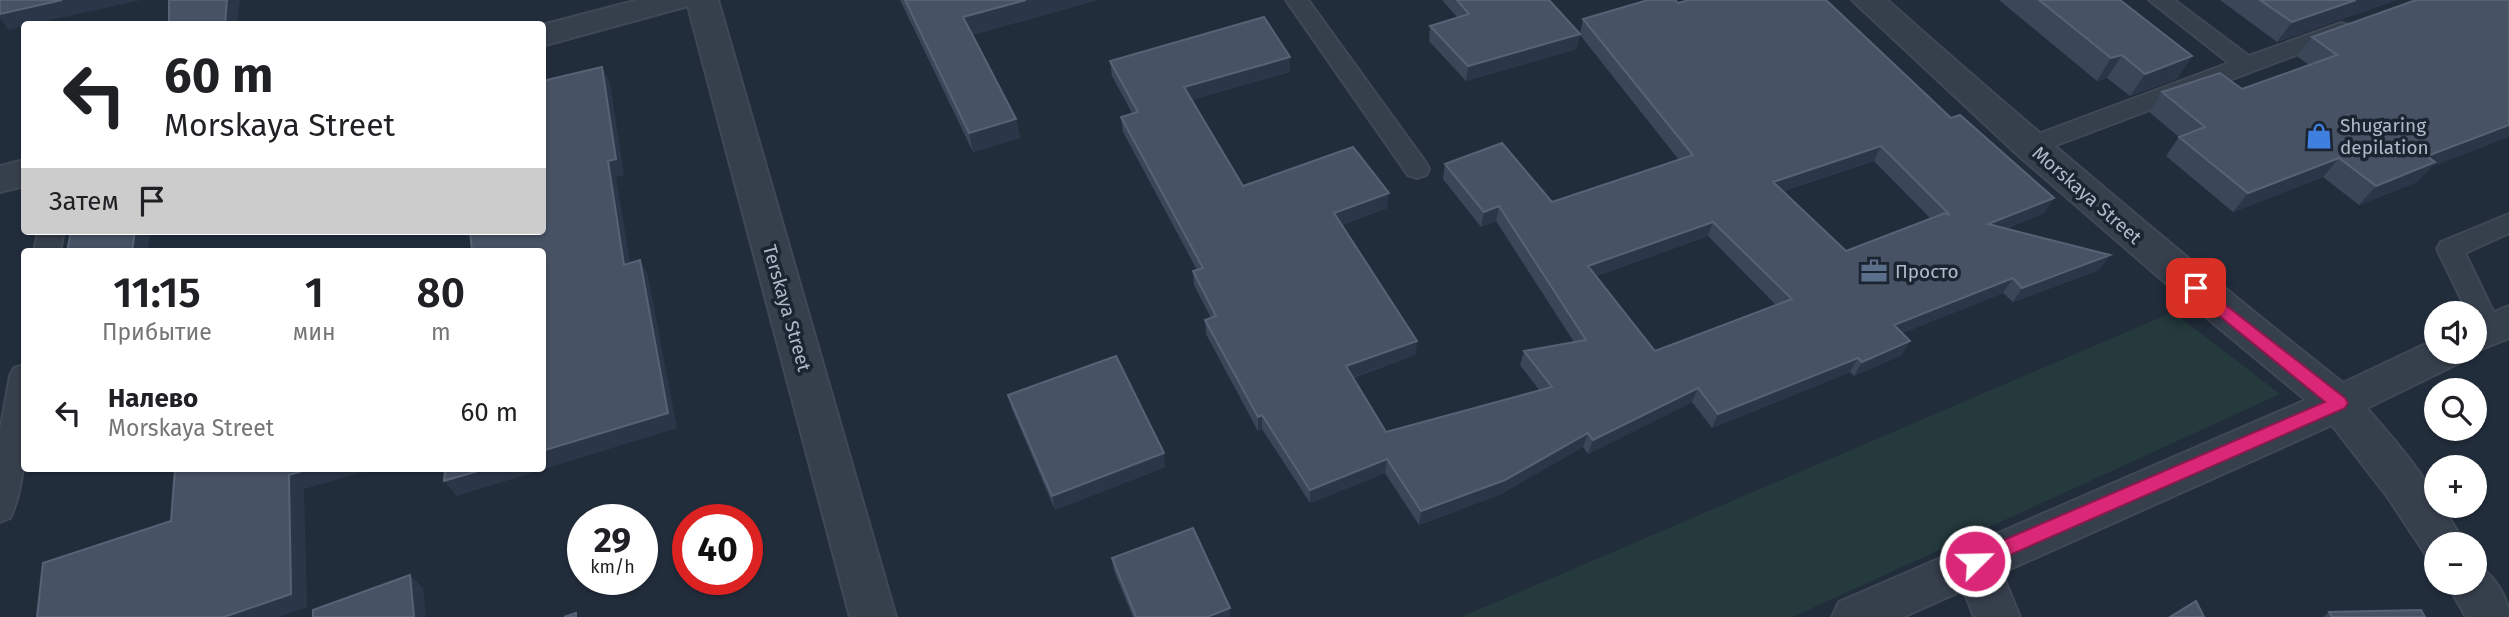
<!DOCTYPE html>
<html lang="ru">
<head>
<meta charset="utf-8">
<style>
  :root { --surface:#fff; --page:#f6f6f6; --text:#202124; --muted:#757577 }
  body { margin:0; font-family:"Fira Sans",sans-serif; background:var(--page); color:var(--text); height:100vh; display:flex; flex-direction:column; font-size:26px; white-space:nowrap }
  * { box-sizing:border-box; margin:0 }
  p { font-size:23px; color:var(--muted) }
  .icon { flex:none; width:38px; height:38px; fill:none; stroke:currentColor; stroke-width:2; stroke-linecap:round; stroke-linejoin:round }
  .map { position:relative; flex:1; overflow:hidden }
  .panel { position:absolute; left:21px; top:248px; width:525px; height:224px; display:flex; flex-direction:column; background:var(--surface); border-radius:7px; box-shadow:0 2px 5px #0004 }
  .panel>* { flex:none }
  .hud { position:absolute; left:21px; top:21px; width:525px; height:214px; border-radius:7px; box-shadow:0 2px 5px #0004; background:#fff; color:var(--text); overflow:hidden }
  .buttons { position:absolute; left:2424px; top:301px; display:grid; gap:14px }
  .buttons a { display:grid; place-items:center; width:63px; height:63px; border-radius:50%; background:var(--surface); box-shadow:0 2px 5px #0004; font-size:35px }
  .speed { position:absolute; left:567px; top:504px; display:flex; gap:14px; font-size:35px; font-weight:700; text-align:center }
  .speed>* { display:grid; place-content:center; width:91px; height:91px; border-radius:50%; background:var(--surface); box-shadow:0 2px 5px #0004; line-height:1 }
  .speed small { font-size:18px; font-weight:400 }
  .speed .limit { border:10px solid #d22; background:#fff; color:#111 }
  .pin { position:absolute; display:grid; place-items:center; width:60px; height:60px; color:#fff; margin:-30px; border-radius:14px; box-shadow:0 4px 10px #0006 }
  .me { position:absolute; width:77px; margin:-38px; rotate:67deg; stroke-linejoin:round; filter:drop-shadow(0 0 5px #0008) }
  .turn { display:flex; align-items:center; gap:24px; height:147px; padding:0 28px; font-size:32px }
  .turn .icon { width:91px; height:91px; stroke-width:2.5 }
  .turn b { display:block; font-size:49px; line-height:60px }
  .then { display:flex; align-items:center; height:66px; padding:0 28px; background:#0003; gap:14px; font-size:26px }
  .eta { display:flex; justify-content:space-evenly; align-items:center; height:119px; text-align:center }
  .eta b { font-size:42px; font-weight:600; line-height:49px }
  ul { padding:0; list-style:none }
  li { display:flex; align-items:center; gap:21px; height:91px; padding:0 28px }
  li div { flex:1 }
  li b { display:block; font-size:26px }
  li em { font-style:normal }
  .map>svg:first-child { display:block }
</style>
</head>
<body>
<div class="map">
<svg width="2509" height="617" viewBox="0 0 2509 617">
  <rect width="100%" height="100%" fill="#222d3c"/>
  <path fill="#243a3d" d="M2173,312l107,82 -487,223h-332z"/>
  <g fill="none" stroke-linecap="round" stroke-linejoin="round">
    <g stroke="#3f4855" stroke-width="4">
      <path id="service" d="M1286,0h22l118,163 3,6 -3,6 -9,3 -9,-3z
        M2149,0h25l75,56 92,-33 8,2 3,5 -3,5 -311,117 -8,2 -8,-2 -4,-6 4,-6 207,-77z
        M2509,214v19l-44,20 37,77 -4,7 -9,3 -9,-3 -6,-10v-14h-6l-31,-64 4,-7z
        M38,231h26l-4,21h-26z
        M24,365c4,40 4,117 -14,153l-10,4v-91l10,-55 4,-8z"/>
    </g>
    <g stroke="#3f4855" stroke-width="4">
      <path id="minor" d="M638,0h80l178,617h-46l-162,-611 -146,40v-21z
        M24,160v26l-24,6v-26z
        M1975,541l16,6 29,70h-46l-21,-56 6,-14z"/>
    </g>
    <g stroke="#3f4855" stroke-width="4">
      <path id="tertiary" d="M1852,0h35c149,132 300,260 456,383l93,-44v13h29l-6,11 -92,45c15,19 69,77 69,98h6l23,38h-29v17l-8,-3 -41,-62 -55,-71 -429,192h-71l7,-15 467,-202 -123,-102 -165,-143z
        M2509,306v32l-35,14h-2h2v-32z
        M2474,565c19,7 35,33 35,52h-43l-19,-34h27z"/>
    </g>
    <use href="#service" fill="#363f4c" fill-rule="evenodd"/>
    <use href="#minor" fill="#363f4c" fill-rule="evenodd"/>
    <use href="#tertiary" fill="#363f4c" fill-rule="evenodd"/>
  </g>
  <path fill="#3a4759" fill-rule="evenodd" d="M900,0h197l-125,35 44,84 4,19 -47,14z
    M1442,0h107l31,34 3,-15 95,-16 366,210 -39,16 105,26 -11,15 -86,32 -10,-9 -101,40v22l-48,21 -4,-4 -138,56 -20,-26 -104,52 -5,-7 -82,47 -82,31 -34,-52 -75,30 -48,-74 -4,2 -52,-97 -1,-14 6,-2 -17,-33 -1,-14 4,-1 -74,-138 -2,-15 11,-4 -20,-37 -2,-15 180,11 -99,28 52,86 144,22 -45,17 75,116 -2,14 -62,23 33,54 154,-41 -20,-26 4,-14 50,-9 -78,-121 -15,6 -38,-48 2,-15 107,38 127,-42 -99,-125 -4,14 -110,32 -37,-40 1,-15 27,-9zM1874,161l57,58 -85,32 -63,-60zM1708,236l68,69 -121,46 -59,-75z
    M1999,0h121l72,56 -15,23 -47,17 -23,-18 -10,3z
    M2220,0h176l-119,42z
    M2416,0l15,167 -14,15 -58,23 -36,-28 -90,35 -67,-56 13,-19 -30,-25 13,-20 80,-3 67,-24 -12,-9 15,-19z
    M1008,395l157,72 -110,43 -43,-101z
    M1112,558l118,59h-97l-19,-46z
    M2329,612l96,5h-102z"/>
  <path fill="#2b3749" d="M62,0h79l-108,24h-9v2l-15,4 -9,-11v-5z
    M227,0h13l-3,24h-12z
    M1026,0h71l-130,36 -4,-19z
    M2356,0h40l-119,42 15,-20z
    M1580,34l-4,15 -110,32 2,-15z
    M2122,55l-15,23 -10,3 14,-23z
    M2192,56l-15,23 -47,17 15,-22z
    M1290,57v15l-106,30v-15z
    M602,67l8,16 14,92 -8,2 17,103 -9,-15 -16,-104z
    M1016,119l4,19 -47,14 -4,-19z
    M2509,125v12l-78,30 -14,15 -58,23 17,-19 51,-30z
    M1881,146l-7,15 -108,35 7,-14z
    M2339,158l-16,19 -90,35 15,-19z
    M1389,193l-2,15 -54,20 1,-15z
    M2054,198l-10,15 -65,26 9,-15z
    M1499,206l-3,15 -15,6 3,-15z
    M1713,222l-5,14 -125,44 5,-14z
    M135,231h15l-2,21h-16z
    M2110,255l-11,15 -86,32 9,-14z
    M640,260l8,16 29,152 -220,68 -13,-15 41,-12h57v-18z
    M2013,278l-10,15 -117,46 8,-14z
    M1417,341l-2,14 -70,25 1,-14z
    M1910,341l-8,14 -48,21 8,-14z
    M1858,358l-8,14 -138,56 6,-14z
    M1698,388l-6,14 -104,52 5,-14z
    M1262,415v14l-4,2v-14z
    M1588,433l-5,14 -82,47 -82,31 2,-14z
    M1164,453l1,14 -110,43 -3,-14z
    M1387,459l-2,14 -75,30v-13z
    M309,469h65l-70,20 3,118 -28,10h-55l65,-142z
    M410,575l13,13 3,29h-12z
    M1230,608v9h-23z"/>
  <path fill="#475365" stroke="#576375" stroke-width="2" fill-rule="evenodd" d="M0,0h62l-62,14z
    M169,0h58l-2,24h-56z
    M905,0h121l-63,17 53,102 -47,14z
    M1457,0h92l31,34 -112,32 -38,-40 39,-12z
    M1648,0h27l3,3 11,-3h137l125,118 9,-3 94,83 -66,26 122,31 -88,33 -9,-10 -119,47 16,16 -48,21 -4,-4 -140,56 -20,-26 -105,52 -5,-7 -83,47 -84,31 -34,-52 -77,31 -48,-75 -4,2 -53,-97 11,-4 -23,-45 10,-3 -82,-151 17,-5 -28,-51 154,-44 26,40 -106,30 59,99 110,-39 36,46 -55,20 83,128 -71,25 40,66 166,-45 -28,-36 62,-11 -87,-134 -15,6 -39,-48 57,-21 50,59 141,-47 -110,-136zM1881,146l69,69 -5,-2 -99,38 -73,-69zM1713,222l79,77 -137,52 -67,-85z
    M2039,0h81l72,56 -47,18 -23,-19 -11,3z
    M2260,0h96l-64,22z
    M2416,0h93v125l-82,31 8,6 -59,24 -37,-28 -91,35 -69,-56 26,-10 -43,-35 58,-19 22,16 95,-34 -25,-18z
    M602,67l14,92 -8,2 16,104 16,-5 28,153 -126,38v-199h-70l-2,-21h72v-150z
    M71,231h64l-3,21h-65z
    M1116,356l48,97 -112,43 -44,-101z
    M175,469h134l-20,6 2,119 -67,23h-187l6,-54 128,-42z
    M445,469h40l-41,12z
    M1193,528l37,80 -23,9h-71l-24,-59z
    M410,575l4,42h-101v-7z
    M2196,601l8,16h-34z
    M2421,610l4,7h-93l-3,-5z
    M576,613v4h-12z"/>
  <path fill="#db2777" stroke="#8e194d" stroke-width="2" d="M2196,282l149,116 3,5 -3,5 -363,159 -7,2 -6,-2 -3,-6 3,-6 356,-153 -135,-110 -2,-4z"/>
  <defs>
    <g id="shop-bare" transform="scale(2.1)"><path d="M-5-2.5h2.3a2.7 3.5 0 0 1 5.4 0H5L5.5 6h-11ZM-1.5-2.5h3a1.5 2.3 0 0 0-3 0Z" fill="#3f7fe0" stroke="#1b2431" stroke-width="2.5" paint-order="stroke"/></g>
    <g id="office-bare" transform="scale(2.1)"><path d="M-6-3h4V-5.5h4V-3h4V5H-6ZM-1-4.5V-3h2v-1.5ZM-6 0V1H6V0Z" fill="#5c6f8a" stroke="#1b2431" stroke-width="2.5" paint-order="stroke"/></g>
  </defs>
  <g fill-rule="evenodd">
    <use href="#shop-bare" x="2319" y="136"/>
    <use href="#office-bare" x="1874" y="271"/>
  </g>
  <g text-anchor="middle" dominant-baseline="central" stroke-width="7" stroke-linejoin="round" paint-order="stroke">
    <g font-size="19" fill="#b1bac8" stroke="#1b2431" text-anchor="start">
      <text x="2340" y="125">Shugaring<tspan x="2340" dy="22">depilation</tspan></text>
      <text x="1895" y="271">Просто</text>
    </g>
    <g font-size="19" fill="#b1bac8" stroke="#1b2431">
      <text transform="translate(2087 195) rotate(41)">Morskaya Street</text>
      <text transform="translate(787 308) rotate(74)">Terskaya Street</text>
    </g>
  </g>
</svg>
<div class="buttons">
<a><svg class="icon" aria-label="sound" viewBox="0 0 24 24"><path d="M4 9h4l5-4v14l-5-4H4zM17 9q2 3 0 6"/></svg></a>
<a><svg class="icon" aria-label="search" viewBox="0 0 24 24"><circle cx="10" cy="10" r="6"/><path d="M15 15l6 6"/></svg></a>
<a>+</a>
<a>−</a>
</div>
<div class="speed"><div>29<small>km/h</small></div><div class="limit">40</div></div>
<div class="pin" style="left:2196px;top:288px;background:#d93025"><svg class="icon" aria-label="arrive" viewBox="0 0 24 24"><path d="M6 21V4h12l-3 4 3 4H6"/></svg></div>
<svg class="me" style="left:1975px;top:561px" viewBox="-20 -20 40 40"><circle r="17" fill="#db2777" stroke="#fff" stroke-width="3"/><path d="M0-11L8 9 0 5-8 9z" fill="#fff"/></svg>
<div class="hud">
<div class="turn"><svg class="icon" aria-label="left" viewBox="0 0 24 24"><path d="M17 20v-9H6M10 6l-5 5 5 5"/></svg><div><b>60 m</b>Morskaya Street</div></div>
<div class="then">Затем<svg class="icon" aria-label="arrive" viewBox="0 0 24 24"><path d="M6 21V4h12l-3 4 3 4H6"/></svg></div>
</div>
<section class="panel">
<div class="eta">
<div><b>11:15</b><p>Прибытие</p></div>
<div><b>1</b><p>мин</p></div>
<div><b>80</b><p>m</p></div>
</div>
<ul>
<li><svg class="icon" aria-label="left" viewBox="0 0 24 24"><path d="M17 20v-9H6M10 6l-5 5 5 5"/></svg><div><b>Налево</b><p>Morskaya Street</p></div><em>60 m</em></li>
</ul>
</section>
</div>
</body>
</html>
